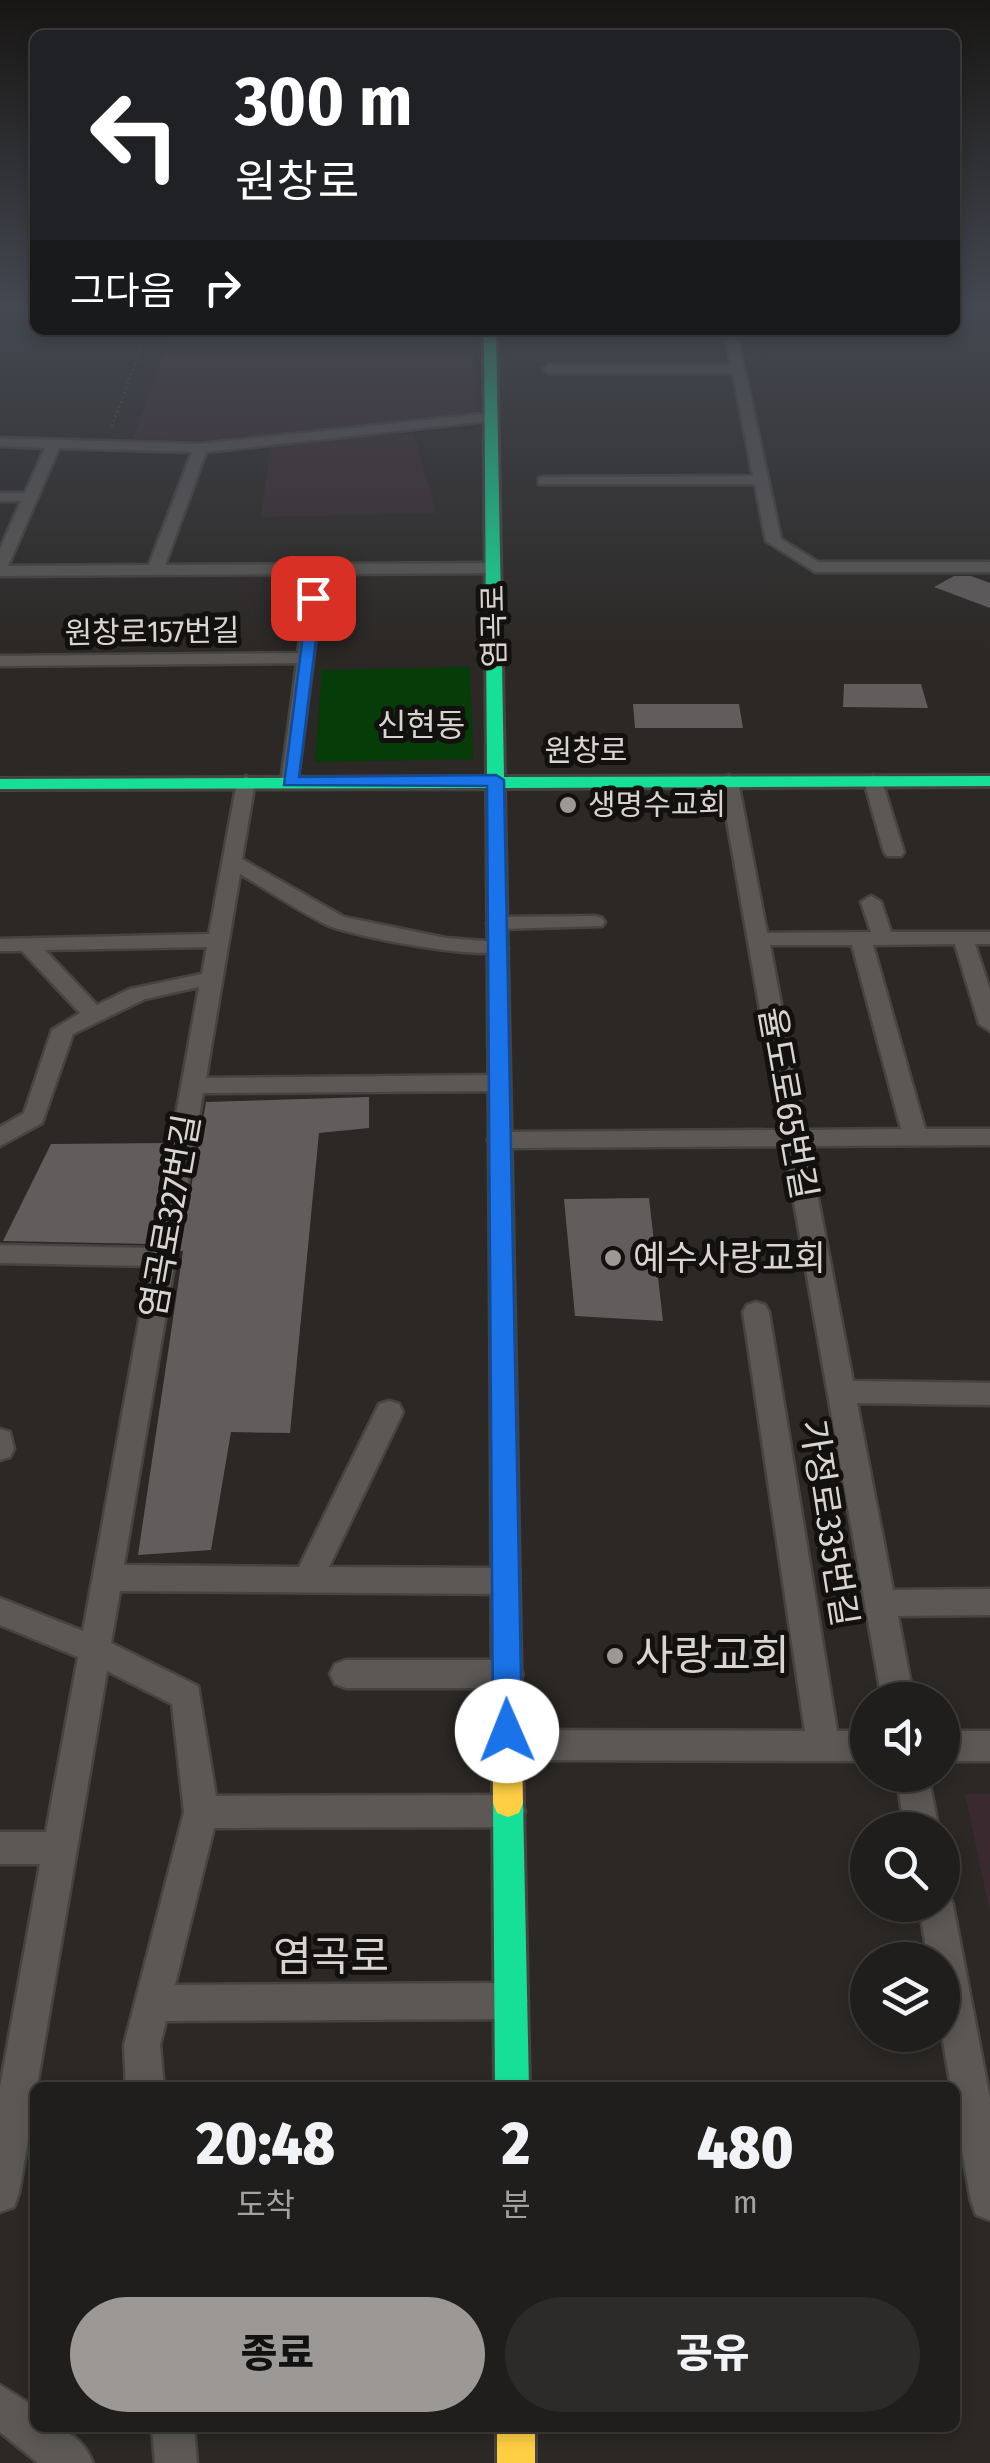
<!DOCTYPE html>
<html lang="ko">
<head>
<meta charset="utf-8">
<style>
  :root { --surface:#201e1c; --page:#2d2b29; --text:#f1f3f6; --muted:#a2a2a3; --line:#3d3c3b; --accent:#9b9895 }
  body { margin:0; font-family:"Fira Sans Condensed","Noto Sans KR",sans-serif; background:var(--page); color:var(--text); height:100vh; display:flex; flex-direction:column; font-size:38px; white-space:nowrap }
  * { box-sizing:border-box; margin:0 }
  p { font-size:32px; color:var(--muted) }
  .icon { flex:none; width:55px; height:55px; fill:none; stroke:currentColor; stroke-width:2; stroke-linecap:round; stroke-linejoin:round }
  .map { position:relative; flex:1; overflow:hidden }
  .sheet { position:absolute; left:30px; top:2082px; width:930px; height:350px; display:flex; flex-direction:column; background:var(--surface); border-radius:15px; box-shadow:0 5px 15px #0003,0 0 0 2px var(--line) }
  .sheet>* { flex:none }
  .banner { position:absolute; left:30px; top:30px; width:930px; height:305px; border-radius:15px; box-shadow:0 5px 15px #0003,0 0 0 2px var(--line); background:#202124; color:#fff; overflow:hidden }
  .fabs { position:absolute; left:850px; top:1682px; display:grid; gap:20px }
  .fabs a { display:grid; place-items:center; width:110px; height:110px; border-radius:50%; background:var(--surface); box-shadow:0 5px 15px #0003,0 0 0 2px var(--line); font-size:50px }
  .pin { position:absolute; display:grid; place-items:center; width:85px; height:85px; color:#fff; margin:-42px; border-radius:20px; box-shadow:0 5px 15px #0006 }
  .me { position:absolute; width:110px; margin:-55px; rotate:359deg; stroke-linejoin:round; filter:drop-shadow(0 0 8px #0008) }
  .turn { display:flex; align-items:center; gap:35px; height:210px; padding:0 40px; font-size:45px }
  .turn .icon { width:130px; height:130px; stroke-width:2.5 }
  .turn b { display:block; font-size:70px; line-height:85px }
  .then { display:flex; align-items:center; height:95px; padding:0 40px; background:#0003; gap:20px; font-size:38px }
  .eta { display:flex; justify-content:space-evenly; align-items:center; height:170px; text-align:center }
  .eta b { font-size:60px; font-weight:800; line-height:70px }
  .action { display:flex; gap:20px; margin-top:auto; padding:20px 40px }
  .action a { flex:1; height:115px; border-radius:60px; background:var(--accent); color:#111; font-size:40px; font-weight:800; line-height:115px; text-align:center }
  .action a+a { background:var(--page); color:var(--text) }
  .map>svg:first-child { display:block }
</style>
</head>
<body>
<div class="map">
<svg width="990" height="2463" viewBox="0 0 990 2463">
  <rect width="100%" height="100%" fill="#2b2825"/>
  <path fill="#3a2a30" d="M170,330h307v18l-313,1z
    M164,352h310l2,62 -272,27 -71,-2z
    M414,434l22,79 -175,4 11,-77z
    M965,1794h25v119z"/>
  <path fill="#063c08" d="M470,667l3,92 -158,3 7,-92z"/>
  <path fill="#615d5c" d="M954,576h17l19,7v25l-56,-21z
    M844,684h77l7,24 -85,-1z
    M633,704h106l4,24h-108z
    M369,1097v31l-50,5 -29,300 -59,-1 -20,118 -73,5 45,-304h-3l26,-149z
    M167,1143l-18,101 -146,-3 48,-97z
    M649,1198l14,123 -88,-5 -11,-117z"/>
  <g fill="none" stroke-linecap="round" stroke-linejoin="round">
    <g stroke="#464441" stroke-width="5">
      <path id="street" d="M724,330h12l45,209 37,23h172v10h-175l-49,-31 -11,-57h-216v-6l5,-1 209,-1 -20,-103h-184l-6,-4 6,-4h182z
        M491,413l7,4 -2,3 -290,32 -41,113 328,-2 8,5 -8,5 -169,1 -27,212 -7,2 -9,-6 16,-119 -297,3v-10l298,-3 10,-79 -308,2v-27l21,-48h-21v-8h25l20,-45 -45,-2v-8l200,6zM59,448l133,4 -43,113 -141,1z
        M729,775l9,6 29,152 104,-1 -10,-30 10,-6 10,6 10,30h99v12h-15l15,46v41l-11,-7 -24,-80 -82,1 52,184h65v16l-182,1 45,235 137,2v22l-133,-2 36,187 97,-1v26l-92,1 16,84h-32l-98,-554 -284,2 -12,-8 12,-8 281,-2 -61,-349zM770,945h82l49,184 -96,1z
        M873,775l9,6 22,71 -3,4h-14l-3,-4 -20,-71z
        M246,776l9,6 -13,77 102,58 102,21 52,4 10,6c-16,16 -156,-12 -181,-23 -30,-15 -58,-34 -87,-51l-34,204 293,-3 11,8 -11,8 -296,2 -79,472 175,2 80,-163 10,-3 10,3 4,8 -74,155 176,1 11,4 4,9 -4,9 -11,4 -385,-3 -9,52 87,43 18,110 292,-1 12,5 5,11 -5,11 -12,5 -294,1 -39,157 335,-2 13,5 5,13 -5,13 -13,5 -344,2 -6,24 4,43h-38l-2,-43 60,-233 -12,-108 -65,-33 -88,522 -5,14 -14,5v-125l40,-223h-40v-32h46l32,-175 -78,-32v-27l83,33 66,-365 -149,-3v-18l152,3 47,-261 -54,12 -72,35 -31,89 -42,23v-19l24,-14 28,-83 28,-17 -58,-62h-22v-12l209,-5 28,-152zM207,947l-5,27 -72,15 -33,16 -52,-55z
        M595,916l7,2 3,4 -3,4 -105,3 -10,-6 10,-6z
        M756,1302l9,3 4,7 68,419h31v30l-360,-1 -11,-4 -5,-11 5,-11 11,-4 297,1 -62,-419 4,-7z
        M0,1429l10,3 4,17 -4,8 -10,3z
        M346,1660h161l11,4 5,10 -5,10 -11,4h-161l-11,-4 -5,-10 5,-10z
        M942,1731h48v30h-48z
        M896,1775h32l11,55h-34z
        M942,1891l6,2 5,12 37,194v121l-14,-5 -5,-14 -16,-89v-24h-4l-9,-53v-75h-14l-9,-55h23z
        M0,2385l35,22v21c29,0 46,6 58,35h-55l-38,-31z
        M152,2428h42l3,35h-42z"/>
    </g>
    <g stroke="#464441" stroke-width="6">
      <path id="fast" d="M484,330h12l8,447 486,-1v10l-486,2 11,566 -3,7h-18l-3,-7 -4,-566 -487,1v-10l487,-2z
        M508,1789l11,4 4,10 6,285h-34l-2,-285 4,-10z"/>
    </g>
    <g stroke="#464441" stroke-width="6">
      <path id="slow" d="M503,1345l9,2 3,7 8,449 -4,10 -11,4 -11,-4 -4,-10 -2,-449 3,-7z
        M497,2428h38v35h-38z"/>
    </g>
    <path stroke="#605e5b" stroke-width="2.5" stroke-dasharray="1 4" stroke-linecap="butt" d="M112,426l36,-96"/>
    <use href="#street" fill="#5b5856" fill-rule="evenodd"/>
    <use href="#fast" fill="#16e098" fill-rule="evenodd"/>
    <use href="#slow" fill="#ffcf43" fill-rule="evenodd"/>
  </g>
  <linearGradient id="sky" x2="0" y2="1"><stop stop-color="#181614"/><stop offset="0.47" stop-color="#444851"/><stop offset="1" stop-color="#444851" stop-opacity="0"/></linearGradient>
  <rect width="990" height="655" fill="url(#sky)"/>
  <path fill="#1a73e8" stroke="#114b97" stroke-width="2.5" d="M308,595l13,3 -22,179 197,-2 8,5 18,951 -4,9 -11,4 -10,-4 -4,-9 -6,-945 -203,-1z"/>
  <g fill="#9b9895" stroke="#13110f" stroke-width="4">
    <circle cx="568" cy="805" r="10"/>
    <circle cx="613" cy="1258" r="10"/>
    <circle cx="615" cy="1656" r="10"/>
  </g>
  <g text-anchor="middle" dominant-baseline="central" stroke-width="10" stroke-linejoin="round" paint-order="stroke">
    <g font-size="30" fill="#d8d4d1" stroke="#13110f">
      <text transform="translate(494 626) rotate(-91)">염곡로</text>
      <text transform="translate(152 632) rotate(-1)">원창로157번길</text>
      <text x="586" y="751">원창로</text>
    </g>
    <g font-size="30" fill="#d8d4d1" stroke="#13110f" text-anchor="start">
      <text x="588" y="805">생명수교회</text>
    </g>
    <g font-size="32" fill="#d8d4d1" stroke="#13110f">
      <text x="421" y="725">신현동</text>
    </g>
    <g font-size="35" fill="#d8d4d1" stroke="#13110f">
      <text transform="translate(788 1103) rotate(80)">율도로65번길</text>
      <text transform="translate(170 1216) rotate(-80)">염곡로327번길</text>
      <text transform="translate(829 1523) rotate(81)">가정로335번길</text>
    </g>
    <g font-size="35" fill="#d8d4d1" stroke="#13110f" text-anchor="start">
      <text x="633" y="1258">예수사랑교회</text>
    </g>
    <g font-size="42" fill="#d8d4d1" stroke="#13110f" text-anchor="start">
      <text x="635" y="1656">사랑교회</text>
    </g>
    <g font-size="42" fill="#d8d4d1" stroke="#13110f">
      <text x="331" y="1957">염곡로</text>
    </g>
  </g>
</svg>
<div class="fabs">
<a><svg class="icon" aria-label="sound" viewBox="0 0 24 24"><path d="M4 9h4l5-4v14l-5-4H4zM17 9q2 3 0 6"/></svg></a>
<a><svg class="icon" aria-label="search" viewBox="0 0 24 24"><circle cx="10" cy="10" r="6"/><path d="M15 15l6 6"/></svg></a>
<a><svg class="icon" aria-label="layers" viewBox="0 0 24 24"><path d="M12 4l9 5-9 5-9-5zM3 14l9 5 9-5"/></svg></a>
</div>
<div class="pin" style="left:313px;top:598px;background:#d93025"><svg class="icon" aria-label="arrive" viewBox="0 0 24 24"><path d="M6 21V4h12l-3 4 3 4H6"/></svg></div>
<svg class="me" style="left:507px;top:1731px" viewBox="-20 -20 40 40"><circle r="19" fill="#fff"/><path d="M0-13L10 11 0 6-10 11z" fill="#1a73e8"/></svg>
<div class="banner">
<div class="turn"><svg class="icon" aria-label="left" viewBox="0 0 24 24"><path d="M17 20v-9H6M10 6l-5 5 5 5"/></svg><div><b>300 m</b>원창로</div></div>
<div class="then">그다음<svg class="icon" aria-label="right" viewBox="0 0 24 24"><path d="M7 20v-9h11M14 6l5 5-5 5"/></svg></div>
</div>
<section class="sheet">
<div class="eta">
<div><b>20:48</b><p>도착</p></div>
<div><b>2</b><p>분</p></div>
<div><b>480</b><p>m</p></div>
</div>
<div class="action"><a>종료</a><a>공유</a></div>
</section>
</div>
</body>
</html>
